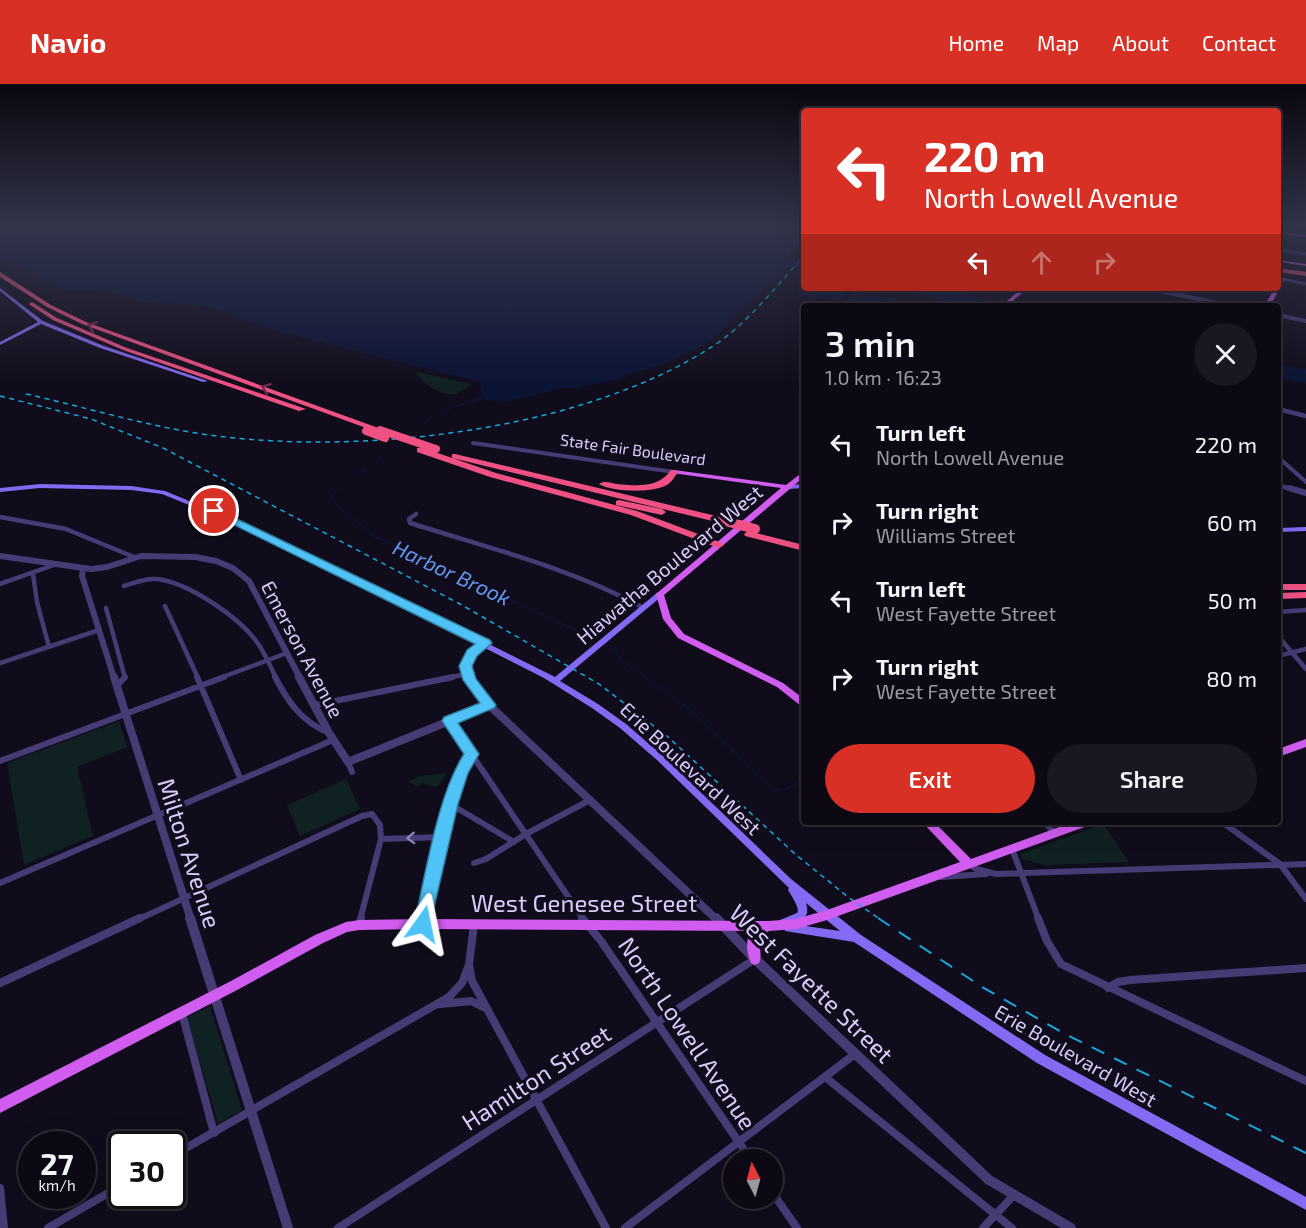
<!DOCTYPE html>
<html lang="en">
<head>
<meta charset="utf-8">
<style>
  :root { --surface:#0d0914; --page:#1b1722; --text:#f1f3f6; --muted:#9a9aa0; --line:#2d2a34; --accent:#d93025 }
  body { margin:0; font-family:"Exo 2",sans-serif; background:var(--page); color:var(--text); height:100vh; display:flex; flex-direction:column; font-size:22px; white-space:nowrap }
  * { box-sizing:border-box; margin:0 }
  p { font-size:20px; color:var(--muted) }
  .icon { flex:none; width:33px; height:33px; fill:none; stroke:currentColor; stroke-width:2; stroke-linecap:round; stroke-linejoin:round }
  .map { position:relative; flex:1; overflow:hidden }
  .panel { position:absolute; left:801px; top:219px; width:480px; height:522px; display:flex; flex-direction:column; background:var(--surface); border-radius:6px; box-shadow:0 6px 24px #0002,0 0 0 2px var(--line) }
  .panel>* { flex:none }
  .hud { position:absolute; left:801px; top:24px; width:480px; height:183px; border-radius:6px; box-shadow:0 6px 24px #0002,0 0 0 2px var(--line); background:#d93025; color:#fff; overflow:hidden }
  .needle { width:39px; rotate:354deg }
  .controls { position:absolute; left:723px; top:1065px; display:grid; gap:12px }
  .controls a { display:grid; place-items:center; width:60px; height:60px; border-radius:50%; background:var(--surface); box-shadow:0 6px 24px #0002,0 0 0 2px var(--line); font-size:30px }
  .speed { position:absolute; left:18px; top:1047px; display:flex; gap:12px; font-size:30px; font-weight:700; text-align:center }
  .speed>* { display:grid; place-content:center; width:78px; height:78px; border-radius:50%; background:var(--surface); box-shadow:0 6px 24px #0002,0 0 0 2px var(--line); line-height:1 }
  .speed small { font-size:15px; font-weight:400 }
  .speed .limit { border:3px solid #111; border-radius:9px; background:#fff; color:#111 }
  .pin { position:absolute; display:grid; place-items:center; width:51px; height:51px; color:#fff; margin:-26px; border:3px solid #fff; border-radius:50%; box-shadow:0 2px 6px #0007 }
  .me { position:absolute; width:66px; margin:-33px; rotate:12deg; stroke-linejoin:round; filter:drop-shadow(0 0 4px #0008) }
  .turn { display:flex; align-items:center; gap:21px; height:126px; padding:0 24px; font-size:27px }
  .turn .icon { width:78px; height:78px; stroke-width:2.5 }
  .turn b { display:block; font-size:42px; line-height:51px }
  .lanes { display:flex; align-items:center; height:57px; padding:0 24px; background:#0003; justify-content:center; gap:30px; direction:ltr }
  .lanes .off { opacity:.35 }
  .round { display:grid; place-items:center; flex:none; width:63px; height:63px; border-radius:32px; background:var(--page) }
  .summary { display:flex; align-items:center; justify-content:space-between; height:102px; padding:0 24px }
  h1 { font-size:36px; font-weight:600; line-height:45px }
  .action { display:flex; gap:12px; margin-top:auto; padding:12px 24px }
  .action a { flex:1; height:69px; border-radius:36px; background:var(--accent); color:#fff; font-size:24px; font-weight:600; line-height:69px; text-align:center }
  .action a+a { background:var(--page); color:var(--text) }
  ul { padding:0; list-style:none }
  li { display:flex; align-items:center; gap:18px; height:78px; padding:0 24px }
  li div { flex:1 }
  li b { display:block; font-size:22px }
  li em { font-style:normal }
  header { display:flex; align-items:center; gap:36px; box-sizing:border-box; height:84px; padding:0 30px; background:var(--accent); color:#fff }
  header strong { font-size:28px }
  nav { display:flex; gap:33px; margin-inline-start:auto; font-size:21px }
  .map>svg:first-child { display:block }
</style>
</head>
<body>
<header>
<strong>Navio</strong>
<nav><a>Home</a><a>Map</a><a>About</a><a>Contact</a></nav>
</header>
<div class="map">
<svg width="1306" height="1144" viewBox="0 0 1306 1144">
  <rect width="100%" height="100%" fill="#110c1b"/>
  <path fill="#102124" d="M417,288l55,12c-4,4 -11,8 -17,10 -11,3 -37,-12 -38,-22z
    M119,637l8,26 -50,20 16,69 -69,29 -17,-102z
    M447,689l-9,13 -5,1 -10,-4 -5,4 -10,-5 11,-6z
    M346,695l14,30 -60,27 -13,-31z
    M1103,740l26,38 -83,3 -24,-6 -2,-5z
    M210,922l32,104 -24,14 -31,-107z"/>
  <path fill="#0c1434" d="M0,142h796l2,5 -1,5 5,4 -11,13 -3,7 16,5v6l-16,-5 -51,48 -9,5 3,2c-24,29 -68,45 -103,53l-1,3 -48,11h-15l-58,14 -21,-2 -3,-2 -2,-16 -204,-51 -43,-14 1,-4 -41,-8 -57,-3 2,-4 -36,-7 -40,-1 -62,-33z
    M801,203l3,1 42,4 -4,9 -46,-6z
    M887,204c39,0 79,0 115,18h-35z
    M853,209l46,6 -2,7 -49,-4z
    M1278,280l28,5v15l-28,-6z"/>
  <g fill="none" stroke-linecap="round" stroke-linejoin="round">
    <path stroke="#0c1434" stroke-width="1.5" d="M441,327l41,-13
      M424,339l9,-8
      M376,378l6,-6
      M357,392l8,-7
      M338,405l-6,6 1,7 41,34 218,102
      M610,563l6,4 3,7 73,53 80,78 13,1 19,-11"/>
    <path stroke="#473b76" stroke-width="3" d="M1278,166l28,4
      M1283,195l23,5"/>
    <path stroke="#473b76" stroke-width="4" d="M473,359l201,29
      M1278,373l28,25"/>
    <path stroke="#473b76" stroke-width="4.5" d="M416,430l-7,5 1,4c79,25 161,45 234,85
      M0,433l66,12 68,28
      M33,490l4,28 12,45
      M0,500l54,-19
      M124,502c10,-3 21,-8 32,-7 32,3 85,39 103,66 7,11 12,22 17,33
      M165,522l33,72
      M106,524l19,70
      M1278,528l28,-2
      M1278,552l28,33
      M1278,572l28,-7
      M0,579l99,-33
      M220,594l67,-25
      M446,594l21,-4"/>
    <path stroke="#473b76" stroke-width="6" d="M197,593l44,103
      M275,593c13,25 27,45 54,56
      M117,602l8,-9
      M315,621l138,-28
      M449,637l135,199
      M0,677l224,-84
      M348,678l4,10
      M450,720l64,38
      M1045,738l9,11
      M1222,738l58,42 26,35
      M381,755l60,-2
      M1012,765l27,71
      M474,779l12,-4 40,-25 64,-34
      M969,780l7,5 20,5 310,-10
      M941,793l45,-3
      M0,799l333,-143
      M137,836l225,-104 10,-2 8,11 1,14 -21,81
      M424,836c10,-55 16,-119 48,-166"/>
    <path stroke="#473b76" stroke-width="8" d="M582,834l19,23 150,219
      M1038,834l9,23 14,23 245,117
      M423,840l1,-6
      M474,840l-5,41 3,16 134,247
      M359,841l2,-7
      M0,899l140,-65
      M1108,904l10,-6 12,-2 176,-12
      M441,920l30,-3 16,8
      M182,929l32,120
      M825,993l187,151
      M172,1072l277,-159 13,-14 7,-18
      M0,1104l4,40
      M772,1108l25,36
      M48,1144l74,-43
      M338,1144l417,-269
      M625,1144l230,-174
      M983,1144l31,-33"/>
    <path stroke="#473b76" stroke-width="4" d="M971,204h26
      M1145,204l87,18
      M1278,231l28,6"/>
    <path stroke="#473b76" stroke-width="4.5" d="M1278,325l28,7
      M1278,401l16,5"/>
    <path stroke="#473b76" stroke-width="6" d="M1289,404l17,5
      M0,472l91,13 16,-2 34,-11 54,1 21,4 17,7 16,13 51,97
      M83,485l-1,7 32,102
      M469,594l-4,-12 7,-13 14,-10"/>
    <path stroke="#473b76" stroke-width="8" d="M114,593l77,243
      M299,593l30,56 19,29 141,-57
      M469,593l20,28 228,215"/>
    <path stroke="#473b76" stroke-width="10" d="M190,834l98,310
      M716,834l39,41 234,221 82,48"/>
    <path fill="#846af2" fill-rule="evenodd" d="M0,204l43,33 61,25 104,35 -5,1 -103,-34 -59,-24 -41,21v-3l38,-20 -38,-31z
      M40,400l91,2 34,5 97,40 293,146 103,-85h4l1,2 -1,2 -102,85 38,23 28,20 37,32 128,123 70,56 184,120 261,142v13l-269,-147 -183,-121 -69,-11v-4l-5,-1 -2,-3 2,-3 17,-7 1,-2c-1,-8 -6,-14 -10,-21l1,-2 -132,-128 -37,-32 -28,-20 -48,-30 -286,-145 -96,-39 -31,-4 -91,-2 -40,4v-4zM806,819l34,28 -48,-7c12,-5 18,-7 14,-21z
      M804,400v4l-16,1 -3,-2 3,-2z
      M1306,443v4l-28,1v-4z"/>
    <path fill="#d15cf0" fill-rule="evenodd" d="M1278,148l28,3v2l-28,-3z
      M1278,176l28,4v2l-28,-4z
      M1281,194l4,1 -15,27h-6l11,-18h3v-5z
      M1022,204h6l-21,18h-6z
      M674,386l112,15 18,-14v6l-140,118 7,23 13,16 99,49 21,16v8l-3,-1 -24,-19 -99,-49 -15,-19 -7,-25 125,-106 -109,-15 -2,-1z
      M1306,655v8l-28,10v-8z
      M922,738h12l37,37 102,-37h18l-1,3 -263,95 -31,9 -27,2 -9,5c-2,9 3,19 -1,27l-4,2 -4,-2c-5,-10 -5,-22 -1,-32l-327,-2 -64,1 -12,2 -24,11 -84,46 -239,124v-14l231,-118 84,-46 31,-13 13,-2 64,-1 345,2 28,-2 31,-9 133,-48z"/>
    <path fill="#ef5183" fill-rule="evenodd" d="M1278,184l28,4v4l-28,-4z
      M0,188l51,33 35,17 298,108 -7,2 -295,-108 -35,-17 -47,-30z
      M32,218l25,16 70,30 179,61 -7,2 -176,-61 -70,-30 -23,-15 -1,-1z
      M417,364h6l73,25 141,38 85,32 2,2 -5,3 -3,-1 -85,-32 -141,-38 -73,-25z
      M452,370h3l274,65 4,3 -4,3 -277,-67z
      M671,386h3l4,2c-4,6 -7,11 -13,14 -15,7 -53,6 -66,-2 6,-4 11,-1 18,0 20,2 42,4 54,-14z
      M619,416l43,9 4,3 -4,3 -46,-10v-4z
      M748,447l56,14v6l-59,-15 -1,-2z
      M1278,500h28v6h-28z
      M1306,508v6l-28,1v-6z"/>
    <path stroke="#14a9dd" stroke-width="1.5" stroke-dasharray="5 4.5" stroke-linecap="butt" d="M26,310c63,14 126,34 191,42 150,19 364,-6 493,-88 37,-23 65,-61 94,-92
      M0,312l91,23 72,29 297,156 139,80 69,53 127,117 53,43 33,23"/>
    <path stroke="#14a9dd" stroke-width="2" stroke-dasharray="14 11" stroke-linecap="butt" d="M878,834l104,69 83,47 241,119"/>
    <path stroke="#ef5183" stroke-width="8" d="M380,346l56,19
      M366,347l19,7"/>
    <path stroke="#ef5183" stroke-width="10" d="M729,438l26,7"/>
  </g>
  <defs><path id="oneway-chevron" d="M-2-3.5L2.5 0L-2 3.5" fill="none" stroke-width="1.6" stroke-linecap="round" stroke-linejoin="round" transform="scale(1.5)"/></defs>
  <g stroke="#752b4a">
    <use href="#oneway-chevron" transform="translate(92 242) rotate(-158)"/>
    <use href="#oneway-chevron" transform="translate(266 304) rotate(-159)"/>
  </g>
  <use stroke="#9083b8" href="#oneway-chevron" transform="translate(411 754) rotate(178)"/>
  <linearGradient id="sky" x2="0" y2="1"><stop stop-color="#09070f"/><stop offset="0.47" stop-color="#32344a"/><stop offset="1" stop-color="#32344a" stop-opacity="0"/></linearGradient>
  <rect width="1306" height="302" fill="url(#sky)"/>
  <path fill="#4fc3f7" stroke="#337fa1" stroke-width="1.5" d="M214,424l276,132 2,3 -15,13 -5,10 4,13 20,26 -2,3 -36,15 21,31 -11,19 -10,31 -29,125 -6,3 -7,-3 -2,-5c12,-50 23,-128 50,-170l-22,-33 2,-4 36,-14 -17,-23 -4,-14 8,-16 8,-6 -265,-131 -2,-2z"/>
  <g text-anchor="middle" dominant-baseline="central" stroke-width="6" stroke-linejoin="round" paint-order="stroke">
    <g font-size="16" fill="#d8cbfa" stroke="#110c1b">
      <text transform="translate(633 365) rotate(8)">State Fair Boulevard</text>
    </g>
    <g font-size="20" fill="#d8cbfa" stroke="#110c1b">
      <text transform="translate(669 480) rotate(-40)">Hiawatha Boulevard West</text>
      <text transform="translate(303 565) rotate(62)">Emerson Avenue</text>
      <text transform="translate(691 684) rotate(43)">Erie Boulevard West</text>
      <text transform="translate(1076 971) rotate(30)">Erie Boulevard West</text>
    </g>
    <g font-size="21" font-style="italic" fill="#6298f1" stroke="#110c1b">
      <text transform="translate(452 488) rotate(25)">Harbor Brook</text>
    </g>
    <g font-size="24" fill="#d8cbfa" stroke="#110c1b">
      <text transform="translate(190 769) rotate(72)">Milton Avenue</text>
      <text x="584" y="818">West Genesee Street</text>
      <text transform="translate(812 899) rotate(44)">West Fayette Street</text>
      <text transform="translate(688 949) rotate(56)">North Lowell Avenue</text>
      <text transform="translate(536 993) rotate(-33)">Hamilton Street</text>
    </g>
  </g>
</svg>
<div class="controls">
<a><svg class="needle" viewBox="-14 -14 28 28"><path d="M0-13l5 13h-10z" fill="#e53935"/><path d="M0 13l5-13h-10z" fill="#9a9aa0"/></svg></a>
</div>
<div class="speed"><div>27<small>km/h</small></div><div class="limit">30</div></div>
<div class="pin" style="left:214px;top:427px;background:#d93025"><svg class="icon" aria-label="arrive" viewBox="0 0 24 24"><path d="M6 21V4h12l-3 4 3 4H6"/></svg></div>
<svg class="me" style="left:423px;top:840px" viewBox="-20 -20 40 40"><path d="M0-17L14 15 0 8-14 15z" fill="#4fc3f7" stroke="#fff" stroke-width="4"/></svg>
<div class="hud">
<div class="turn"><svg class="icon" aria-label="left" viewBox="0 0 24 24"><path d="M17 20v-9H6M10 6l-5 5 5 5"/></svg><div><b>220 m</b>North Lowell Avenue</div></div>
<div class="lanes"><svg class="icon" aria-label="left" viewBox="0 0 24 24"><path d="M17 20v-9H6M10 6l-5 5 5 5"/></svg><svg class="icon off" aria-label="ahead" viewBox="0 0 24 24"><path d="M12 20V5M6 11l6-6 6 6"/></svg><svg class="icon off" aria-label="right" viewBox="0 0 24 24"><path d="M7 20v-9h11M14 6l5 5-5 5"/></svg></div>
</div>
<section class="panel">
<div class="summary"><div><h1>3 min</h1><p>1.0 km · 16:23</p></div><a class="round"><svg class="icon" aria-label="close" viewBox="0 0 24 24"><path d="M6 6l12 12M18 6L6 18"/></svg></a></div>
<ul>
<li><svg class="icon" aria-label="left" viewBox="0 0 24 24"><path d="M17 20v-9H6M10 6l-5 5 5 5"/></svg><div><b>Turn left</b><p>North Lowell Avenue</p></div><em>220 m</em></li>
<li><svg class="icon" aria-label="right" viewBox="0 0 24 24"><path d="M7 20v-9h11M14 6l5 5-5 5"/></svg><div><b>Turn right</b><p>Williams Street</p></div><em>60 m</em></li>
<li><svg class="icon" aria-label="left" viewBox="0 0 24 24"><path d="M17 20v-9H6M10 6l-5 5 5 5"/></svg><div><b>Turn left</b><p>West Fayette Street</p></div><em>50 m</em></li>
<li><svg class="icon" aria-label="right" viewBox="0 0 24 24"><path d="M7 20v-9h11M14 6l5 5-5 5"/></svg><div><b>Turn right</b><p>West Fayette Street</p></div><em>80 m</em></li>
</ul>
<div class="action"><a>Exit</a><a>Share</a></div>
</section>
</div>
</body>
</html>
